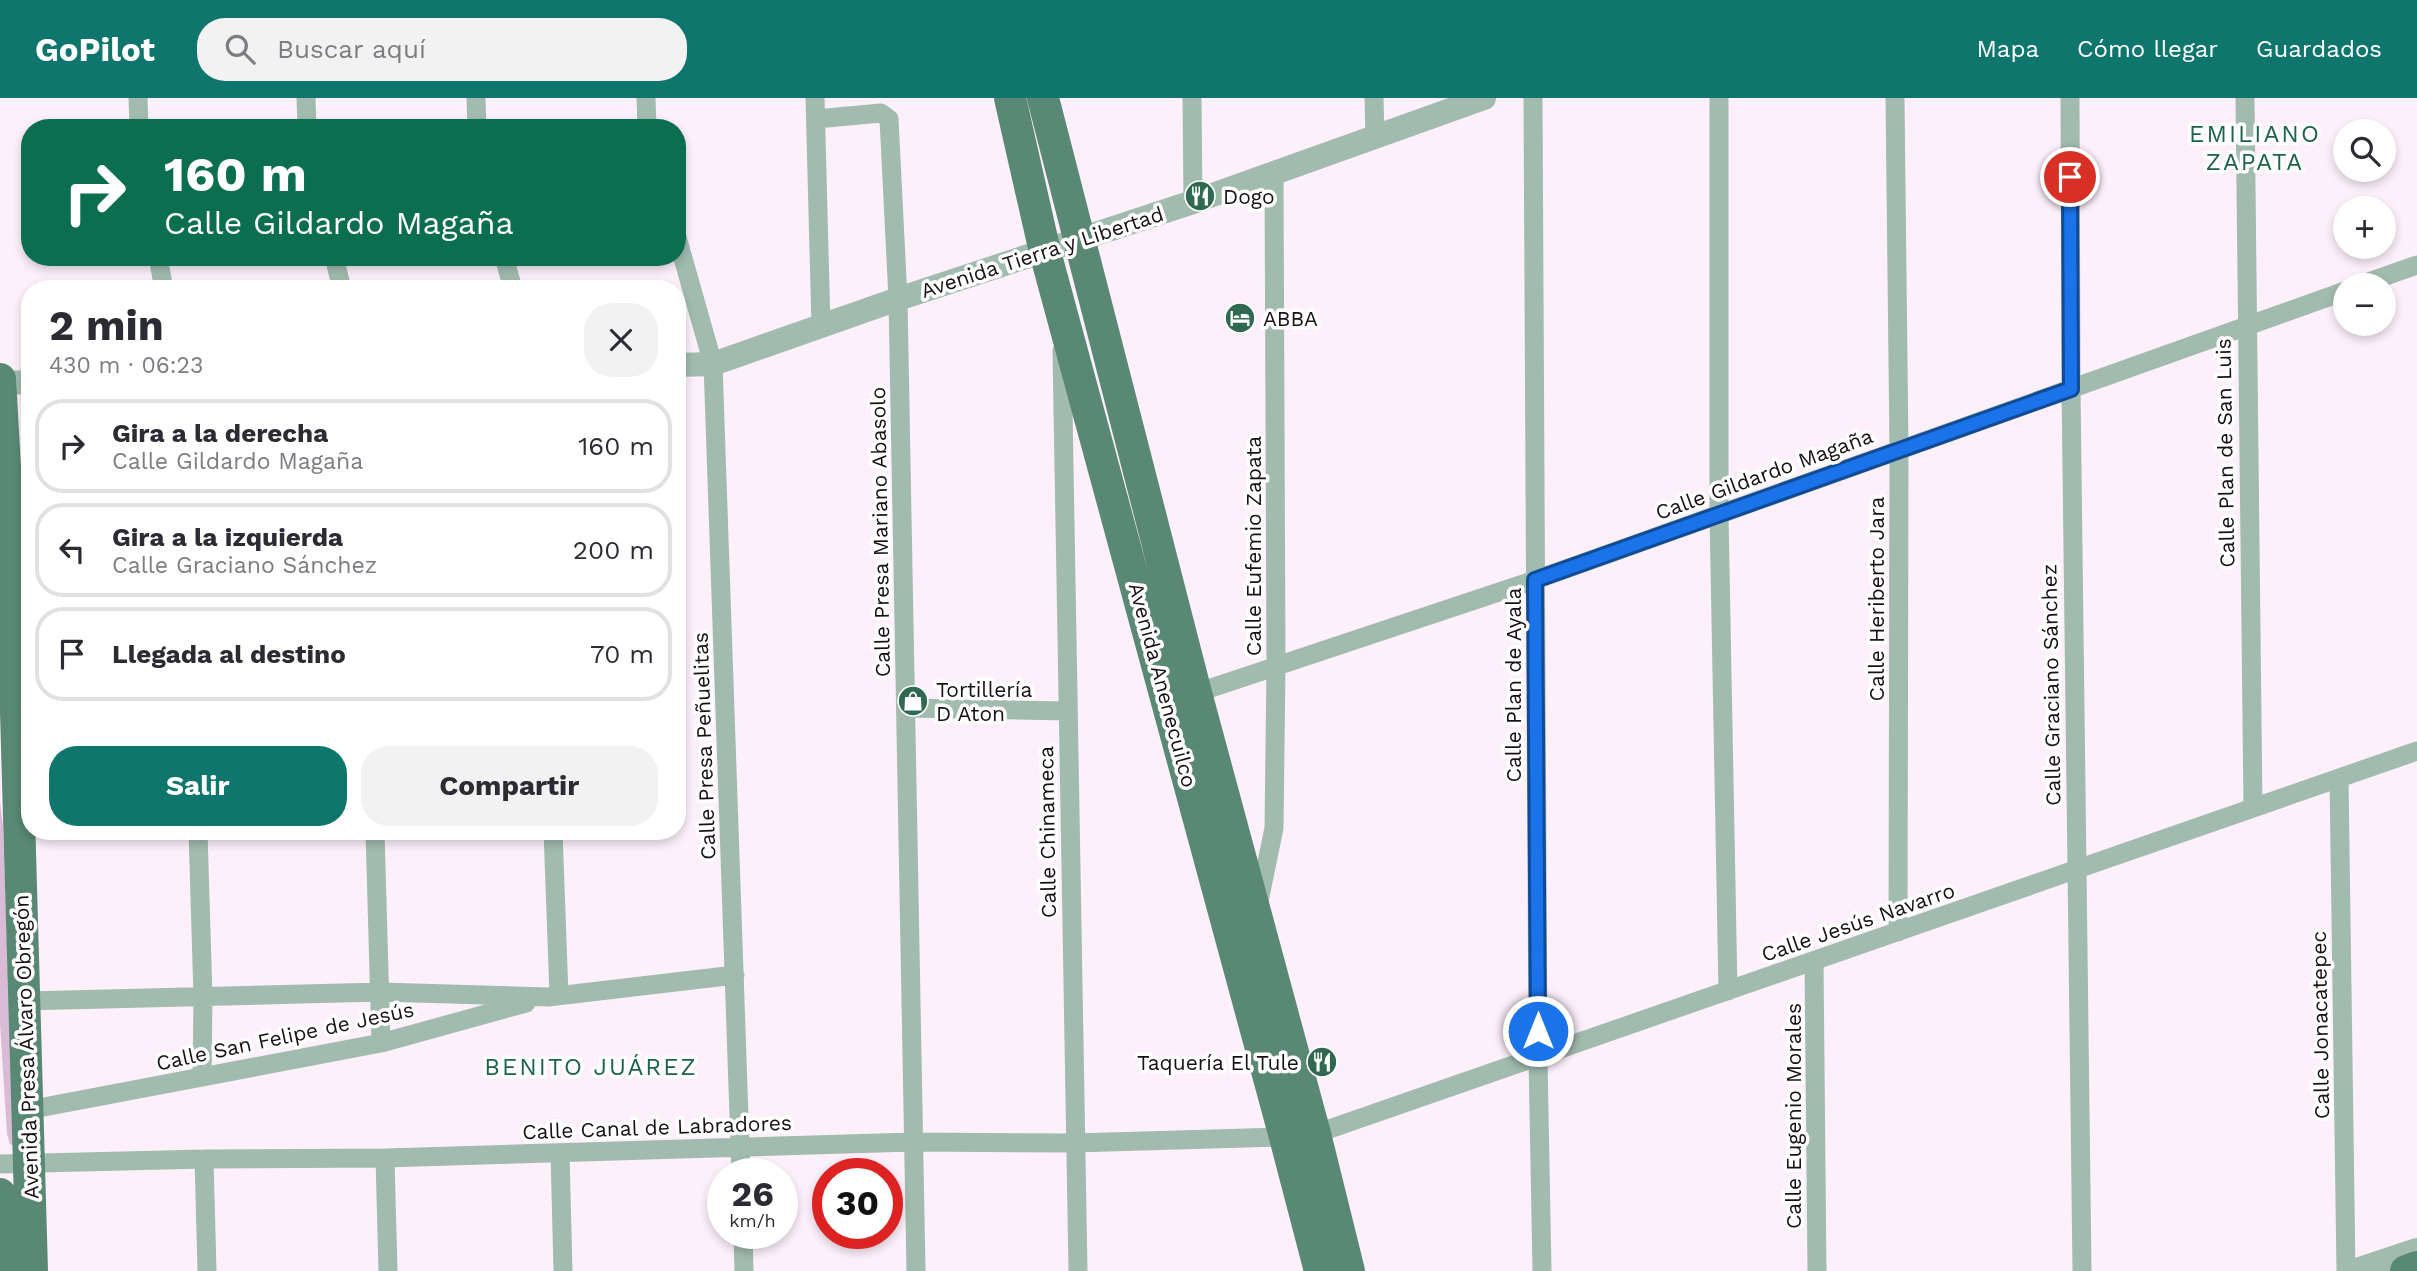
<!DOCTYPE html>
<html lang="es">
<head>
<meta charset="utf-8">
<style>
  :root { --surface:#fff; --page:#f2f2f3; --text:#2b2b33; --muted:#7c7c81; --line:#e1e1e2; --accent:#0f766e }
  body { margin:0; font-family:"Work Sans",sans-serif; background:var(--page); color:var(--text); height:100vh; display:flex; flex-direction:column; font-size:26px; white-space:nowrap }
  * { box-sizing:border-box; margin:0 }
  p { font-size:23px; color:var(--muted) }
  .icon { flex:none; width:38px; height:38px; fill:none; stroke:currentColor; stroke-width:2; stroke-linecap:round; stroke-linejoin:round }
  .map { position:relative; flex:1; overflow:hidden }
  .sheet { position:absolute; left:21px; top:182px; width:665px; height:560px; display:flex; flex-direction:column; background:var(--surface); border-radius:28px; box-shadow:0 4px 10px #0003 }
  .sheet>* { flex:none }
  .top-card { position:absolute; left:21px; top:21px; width:665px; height:147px; border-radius:28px; box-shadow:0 4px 10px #0003; background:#0b6e4f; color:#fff; overflow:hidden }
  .tools { position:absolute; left:2333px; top:21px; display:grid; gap:14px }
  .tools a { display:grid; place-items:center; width:63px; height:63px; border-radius:50%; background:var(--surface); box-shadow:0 4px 10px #0003; font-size:35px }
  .speed { position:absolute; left:707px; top:1060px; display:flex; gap:14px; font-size:35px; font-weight:700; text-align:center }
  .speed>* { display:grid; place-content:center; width:91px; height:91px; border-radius:50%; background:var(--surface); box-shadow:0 4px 10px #0003; line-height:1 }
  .speed small { font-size:18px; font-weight:400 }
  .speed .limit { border:10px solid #d22; background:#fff; color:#111 }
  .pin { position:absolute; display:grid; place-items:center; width:60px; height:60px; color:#fff; margin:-30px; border:4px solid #fff; border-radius:50%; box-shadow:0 2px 7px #0007 }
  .me { position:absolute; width:77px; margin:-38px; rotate:0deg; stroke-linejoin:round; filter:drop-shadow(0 0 5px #0008) }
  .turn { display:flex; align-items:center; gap:24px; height:147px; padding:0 28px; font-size:32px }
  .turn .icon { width:91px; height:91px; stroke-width:2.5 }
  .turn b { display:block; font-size:49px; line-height:60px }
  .round { display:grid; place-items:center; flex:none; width:74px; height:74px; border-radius:28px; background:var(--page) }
  .overview { display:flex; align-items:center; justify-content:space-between; height:119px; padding:0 28px }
  h1 { font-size:42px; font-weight:700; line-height:52px }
  .button { display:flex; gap:14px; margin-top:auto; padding:14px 28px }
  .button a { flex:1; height:80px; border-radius:28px; background:var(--accent); color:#fff; font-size:28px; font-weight:700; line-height:80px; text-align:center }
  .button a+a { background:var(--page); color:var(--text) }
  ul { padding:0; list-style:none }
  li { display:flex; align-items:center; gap:21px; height:94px; margin:0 14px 10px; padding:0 14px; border:4px solid var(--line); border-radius:28px }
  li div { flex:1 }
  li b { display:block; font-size:26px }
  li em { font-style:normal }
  header { display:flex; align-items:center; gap:42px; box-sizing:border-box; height:98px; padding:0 35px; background:var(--accent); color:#fff }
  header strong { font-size:33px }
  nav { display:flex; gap:38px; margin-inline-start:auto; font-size:24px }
  .search { width:490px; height:63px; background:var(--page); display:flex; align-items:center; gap:18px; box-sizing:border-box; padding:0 24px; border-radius:28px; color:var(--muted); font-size:26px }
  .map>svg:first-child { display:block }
</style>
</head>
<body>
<header>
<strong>GoPilot</strong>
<div class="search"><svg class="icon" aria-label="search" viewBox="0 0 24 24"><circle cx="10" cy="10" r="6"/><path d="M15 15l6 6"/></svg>Buscar aquí</div>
<nav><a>Mapa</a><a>Cómo llegar</a><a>Guardados</a></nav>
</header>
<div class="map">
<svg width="2417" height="1173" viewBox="0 0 2417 1173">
  <rect width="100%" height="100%" fill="#fdf0fb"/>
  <path fill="#d9bbd5" d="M0,704l3,24 11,320 -4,-2 -3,-10 -7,-110z"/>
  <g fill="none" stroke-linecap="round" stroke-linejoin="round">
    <path stroke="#a1bbaf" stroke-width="19" d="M138,0l1,30
      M306,0l1,30
      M476,0l1,30
      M646,0l1,30
      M815,0l6,228
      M1192,0l1,104
      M1374,0l1,39
      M1533,0l5,960 4,213
      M1719,0v416l9,477
      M1895,0l4,352 -1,482
      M2070,0l1,291 11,882
      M2245,0l8,710
      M816,21l65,-6 8,6 9,180 18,972
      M677,139l36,127 28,810
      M158,159l6,32
      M334,159l8,32
      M504,159l9,32
      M2360,187l57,-20
      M1062,253l16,920
      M1196,595l339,-113 810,-289
      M906,610l162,3
      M2339,680l7,493
      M198,733l5,166 -1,80
      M375,733l6,212
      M553,733l6,164
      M1258,808l16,-78 2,-162 -2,-493
      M1814,863l3,310
      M25,903l355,-9 168,5 187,-22
      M28,1012l353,-67 145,-40
      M560,1055l3,118
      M385,1060l3,113
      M204,1061l3,112
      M0,1066l204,-5 181,-1 528,-16 161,1 211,-6 30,-3 1102,-383
      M743,1136l1,37"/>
    <path stroke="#a1bbaf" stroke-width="24" d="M677,267l36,-1 185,-65 295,-97 291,-104
      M1,285l29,-1
      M2354,1173l63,-21"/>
    <path stroke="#598974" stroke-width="32" d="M1010,0l35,154 240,885 35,134
      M1043,0l153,595 119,441 34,137
      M0,281l13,228 19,664
      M0,1096l3,77
      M2406,1173l11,-4"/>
  </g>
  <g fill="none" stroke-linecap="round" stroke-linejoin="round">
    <g stroke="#114b97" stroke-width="18">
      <path id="route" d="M1538,933l-3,-451 536,-191 -1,-212"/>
    </g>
    <use href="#route" stroke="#1a73e8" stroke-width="12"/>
  </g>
  <defs>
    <g id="restaurant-disc" transform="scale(1.575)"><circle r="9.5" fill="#2f6952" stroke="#fff"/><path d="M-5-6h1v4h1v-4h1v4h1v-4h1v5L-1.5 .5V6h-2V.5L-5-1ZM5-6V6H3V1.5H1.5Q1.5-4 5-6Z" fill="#fff"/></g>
    <g id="hotel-disc" transform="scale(1.575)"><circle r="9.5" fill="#2f6952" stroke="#fff"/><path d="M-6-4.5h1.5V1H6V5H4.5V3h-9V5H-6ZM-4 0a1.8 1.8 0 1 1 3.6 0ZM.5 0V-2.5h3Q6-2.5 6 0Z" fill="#fff"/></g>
    <g id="shop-disc" transform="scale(1.575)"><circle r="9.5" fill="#2f6952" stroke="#fff"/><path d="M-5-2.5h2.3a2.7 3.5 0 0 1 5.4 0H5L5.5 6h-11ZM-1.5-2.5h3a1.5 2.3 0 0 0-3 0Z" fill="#fff"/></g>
  </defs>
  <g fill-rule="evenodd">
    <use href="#restaurant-disc" x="1200" y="98"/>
    <use href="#hotel-disc" x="1240" y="220"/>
    <use href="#shop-disc" x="913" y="603"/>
    <use href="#restaurant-disc" x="1322" y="964"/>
  </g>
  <g text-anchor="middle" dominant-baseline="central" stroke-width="7" stroke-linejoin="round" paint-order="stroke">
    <g font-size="21" fill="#171016" stroke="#fff" text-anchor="start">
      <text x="1223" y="98">Dogo</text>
      <text x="1263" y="220">ABBA</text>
      <text x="936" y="591">Tortillería<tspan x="936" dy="24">D Aton</tspan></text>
      <text x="1299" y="964" text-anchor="end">Taquería El Tule</text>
    </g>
    <g font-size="21" fill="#171016" stroke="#fff">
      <text transform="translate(1042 154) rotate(-18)">Avenida Tierra y Libertad</text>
      <text transform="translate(2225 355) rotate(-91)">Calle Plan de San Luis</text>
      <text transform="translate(1764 376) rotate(-20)">Calle Gildardo Magaña</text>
      <text transform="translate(880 434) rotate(-91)">Calle Presa Mariano Abasolo</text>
      <text transform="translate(1253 448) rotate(-90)">Calle Eufemio Zapata</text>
      <text transform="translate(1876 501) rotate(-90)">Calle Heriberto Jara</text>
      <text transform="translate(1163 587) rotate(75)">Avenida Anenecuilco</text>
      <text transform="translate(1513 587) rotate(-90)">Calle Plan de Ayala</text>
      <text transform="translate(2051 587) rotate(-91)">Calle Graciano Sánchez</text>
      <text transform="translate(704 648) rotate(-92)">Calle Presa Peñuelitas</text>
      <text transform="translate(1047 734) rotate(-91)">Calle Chinameca</text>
      <text transform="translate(1858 824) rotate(-19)">Calle Jesús Navarro</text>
      <text transform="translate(2320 927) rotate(-91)">Calle Jonacatepec</text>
      <text transform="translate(285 938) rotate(-12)">Calle San Felipe de Jesús</text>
      <text transform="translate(26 949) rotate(-92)">Avenida Presa Álvaro Obregón</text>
      <text transform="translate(1793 1018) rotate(-90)">Calle Eugenio Morales</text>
      <text transform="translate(657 1029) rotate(-2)">Calle Canal de Labradores</text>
    </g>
    <g font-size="24" letter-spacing="2" fill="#1d624a" stroke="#fff">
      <text x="2255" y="36">EMILIANO<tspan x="2255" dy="28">ZAPATA</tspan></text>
      <text x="591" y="969">BENITO JUÁREZ</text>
    </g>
  </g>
</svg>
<div class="tools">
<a><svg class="icon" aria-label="search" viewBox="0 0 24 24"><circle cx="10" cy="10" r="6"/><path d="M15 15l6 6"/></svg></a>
<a>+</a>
<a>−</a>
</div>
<div class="speed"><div>26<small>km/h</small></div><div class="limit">30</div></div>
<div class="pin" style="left:2070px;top:79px;background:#d93025"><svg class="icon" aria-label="arrive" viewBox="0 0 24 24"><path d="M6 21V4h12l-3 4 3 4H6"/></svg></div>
<svg class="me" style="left:1538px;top:933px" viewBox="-20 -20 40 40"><circle r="17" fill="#1a73e8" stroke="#fff" stroke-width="3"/><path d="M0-11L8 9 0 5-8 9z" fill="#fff"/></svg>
<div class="top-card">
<div class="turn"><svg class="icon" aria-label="right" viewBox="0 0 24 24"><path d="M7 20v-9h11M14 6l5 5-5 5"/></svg><div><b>160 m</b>Calle Gildardo Magaña</div></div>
</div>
<section class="sheet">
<div class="overview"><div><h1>2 min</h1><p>430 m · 06:23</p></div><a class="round"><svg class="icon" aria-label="close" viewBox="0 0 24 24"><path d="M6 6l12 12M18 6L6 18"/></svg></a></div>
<ul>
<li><svg class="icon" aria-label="right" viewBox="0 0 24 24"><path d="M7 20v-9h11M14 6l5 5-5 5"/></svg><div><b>Gira a la derecha</b><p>Calle Gildardo Magaña</p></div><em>160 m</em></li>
<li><svg class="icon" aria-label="left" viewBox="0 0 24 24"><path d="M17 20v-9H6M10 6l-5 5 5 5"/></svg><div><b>Gira a la izquierda</b><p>Calle Graciano Sánchez</p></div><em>200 m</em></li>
<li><svg class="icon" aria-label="arrive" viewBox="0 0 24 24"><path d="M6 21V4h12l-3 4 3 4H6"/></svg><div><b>Llegada al destino</b></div><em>70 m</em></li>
</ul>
<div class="button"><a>Salir</a><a>Compartir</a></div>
</section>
</div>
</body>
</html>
